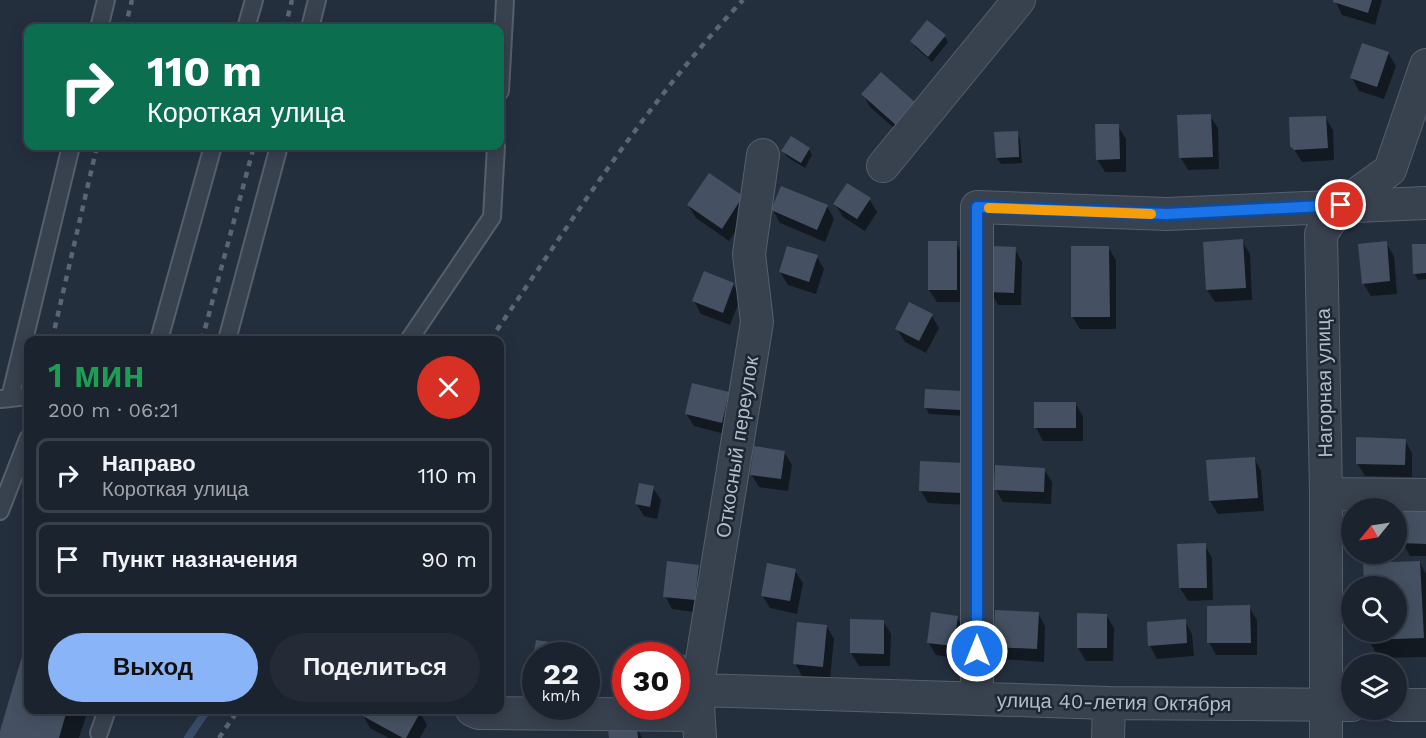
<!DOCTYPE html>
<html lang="ru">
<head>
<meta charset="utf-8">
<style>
  :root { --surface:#1b232e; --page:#242b36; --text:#f1f3f6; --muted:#a0a4aa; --line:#39404a; --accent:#8ab4f8 }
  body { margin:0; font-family:"Work Sans",sans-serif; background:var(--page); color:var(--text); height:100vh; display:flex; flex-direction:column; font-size:22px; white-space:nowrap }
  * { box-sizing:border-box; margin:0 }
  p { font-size:20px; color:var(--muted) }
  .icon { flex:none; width:33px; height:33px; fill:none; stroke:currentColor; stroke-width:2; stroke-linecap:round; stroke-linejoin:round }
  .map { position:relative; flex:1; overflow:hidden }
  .details { position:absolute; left:24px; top:336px; width:480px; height:378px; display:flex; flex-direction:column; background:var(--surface); border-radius:12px; box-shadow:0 3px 15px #0003,0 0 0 2px var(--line) }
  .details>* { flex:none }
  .hud { position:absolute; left:24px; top:24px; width:480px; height:126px; border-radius:12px; box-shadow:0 3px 15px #0003,0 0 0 2px var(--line); background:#0b6e4f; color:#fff; overflow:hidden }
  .needle { width:39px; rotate:240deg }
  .controls { position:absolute; left:1341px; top:498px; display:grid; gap:12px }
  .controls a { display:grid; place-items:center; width:66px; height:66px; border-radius:50%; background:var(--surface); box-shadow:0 3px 15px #0003,0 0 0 2px var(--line); font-size:30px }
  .speed { position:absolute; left:522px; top:642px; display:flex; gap:12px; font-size:30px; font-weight:700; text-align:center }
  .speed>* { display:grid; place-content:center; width:78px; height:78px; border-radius:50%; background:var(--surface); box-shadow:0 3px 15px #0003,0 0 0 2px var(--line); line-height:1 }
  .speed small { font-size:15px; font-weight:400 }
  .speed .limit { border:9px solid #d22; background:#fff; color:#111 }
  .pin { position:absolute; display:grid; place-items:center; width:51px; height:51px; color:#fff; margin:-26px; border:3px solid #fff; border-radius:50%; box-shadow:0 2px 6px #0007 }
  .me { position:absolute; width:66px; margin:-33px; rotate:0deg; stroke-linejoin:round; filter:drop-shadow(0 0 4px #0008) }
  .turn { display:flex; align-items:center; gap:21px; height:126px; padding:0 24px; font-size:27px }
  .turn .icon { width:78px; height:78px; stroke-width:2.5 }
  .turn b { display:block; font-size:42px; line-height:51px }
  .round { display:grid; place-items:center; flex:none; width:63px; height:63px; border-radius:32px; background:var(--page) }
  .overview { display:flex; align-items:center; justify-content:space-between; height:102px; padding:0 24px }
  h1 { font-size:36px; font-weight:600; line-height:45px; color:#1e9e55 }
  .button { display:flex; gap:12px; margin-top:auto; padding:12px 24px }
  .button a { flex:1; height:69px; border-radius:36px; background:var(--accent); color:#111; font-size:24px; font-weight:600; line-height:69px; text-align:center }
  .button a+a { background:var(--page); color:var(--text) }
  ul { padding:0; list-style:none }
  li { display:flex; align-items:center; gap:18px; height:75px; margin:0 12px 9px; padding:0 12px; border:3px solid var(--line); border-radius:12px }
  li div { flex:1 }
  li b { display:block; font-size:22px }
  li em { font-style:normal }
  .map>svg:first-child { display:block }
</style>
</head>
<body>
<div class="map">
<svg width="1426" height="738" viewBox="0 0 1426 738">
  <rect width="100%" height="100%" fill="#242f3e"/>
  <path fill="#0007" d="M1335,0h47l-7,25 -33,-10z
    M944,36l4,6 -16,20 -17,-15 -3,-6z
    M1388,53l8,13 -12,33 -25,-8 -7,-13z
    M863,94l53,11 -11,33 -35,-31z
    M1210,116l8,12 1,41 -31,1 -7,-12z
    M1325,117l8,13 1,30 -32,2 -10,-16z
    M1118,126l8,13v33h-21l-8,-13z
    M1017,133l3,6 2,24 -21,1 -4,-6z
    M809,149l3,6 -7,13 -18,-11 -4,-6z
    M742,197l8,13 -21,31 -33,-23 -8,-13z
    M869,199l8,13 -12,19 -22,-14 -8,-13z
    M827,206l7,13 -9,23 -45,-19 -7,-13z
    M1242,241l8,13 2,46 -37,2 -8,-12z
    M956,243l7,13 1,46h-27l-8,-12z
    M1386,243l8,13 3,38 -26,2 -8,-13z
    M1426,245v34l-8,1 -3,-6z
    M1108,247l8,13v69h-36l-8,-13z
    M1015,249l7,13 -1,43h-23l-7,-13z
    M817,257l7,12 -8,25 -28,-9 -8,-13z
    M733,284l8,13 -11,28 -29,-11 -7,-13z
    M932,316l7,12 -13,25 -21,-11 -8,-13z
    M960,392l4,6 -1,18 -34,-2 -3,-6z
    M728,393l8,13 -7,29 -35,-9 -8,-13z
    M1075,403l8,13v25h-40l-7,-13z
    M1405,440l7,13v24l-47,-1 -8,-13z
    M784,452l8,13 -4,26 -29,-4 -8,-13z
    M1254,458l7,13 3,40 -46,3 -8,-13z
    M963,464l7,41 -42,-2 -7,-12z
    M1044,469l8,13 -1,22 -48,-2 -7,-12z
    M653,488l8,12 -4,19 -13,-3 -8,-13z
    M1426,508v48h-16l-7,-13z
    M1205,545l7,13 1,42 -25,1 -8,-13z
    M1420,562l6,12v83l-47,1 -11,-19v-7h28v-46h-30l-1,-21z
    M698,566l7,13 -4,34 -29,-4 -7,-13z
    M795,571l8,12 -6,31 -27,-6 -8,-13z
    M1249,607l8,13v35h-41l-7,-13z
    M1038,613l7,13 -1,36 -42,-3 -8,-13z
    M1106,615l8,13 -1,33h-27l-8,-13z
    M957,617l7,13 -4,29 -24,-4 -8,-13z
    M883,621l8,13 -1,32h-31l-8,-13z
    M1185,621l7,13 2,22 -37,3 -7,-13z
    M827,627l7,12 -4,40 -28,-3 -7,-13z
    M28,640v70h60l-9,28h-79z
    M537,642l26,4 6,10h-33v28l-4,-7z
    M676,656l9,1 7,12 -4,35 -12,-2z
    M366,710h48l6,2 7,13 -7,13h-31l-19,-10 -7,-13z
    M637,728l5,10h-32z"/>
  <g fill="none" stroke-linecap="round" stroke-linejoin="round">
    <path stroke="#394c67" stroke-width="8" d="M188,738l19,-28"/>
  </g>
  <path fill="#455162" d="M1333,0h39l-4,13 -35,-11z
    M927,20l19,15 -18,22 -18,-16z
    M1362,43l27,9 -12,35 -27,-9z
    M881,72l36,32 -20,22 -36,-32z
    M1211,114l2,43 -34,1 -2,-43z
    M1326,116l2,32 -34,2 -4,-4 -1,-29z
    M1095,124h24l1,35 -24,1z
    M1018,131l1,26 -23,1 -2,-26z
    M791,136l19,12 -9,15 -20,-12z
    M709,173l34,23 -21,33 -35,-24z
    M847,183l24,15 -14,21 -24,-15z
    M781,186l47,19 -11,25 -46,-20z
    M1243,239l3,49 -40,2 -3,-48z
    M928,241h29v49h-29z
    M1387,241l3,40 -28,3 -4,-40z
    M1412,244h14v29l-13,1z
    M787,246l31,9 -9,27 -30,-10z
    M990,246l26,1 -2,46 -25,-1z
    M1071,246h38l1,71h-39z
    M704,271l30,12 -11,30 -31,-12z
    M909,302l24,12 -14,27 -24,-12z
    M692,383l37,9 -7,31 -37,-9z
    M925,389l36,2 -1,19 -36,-2z
    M1034,402h42v26h-42z
    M1356,437l50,2 -1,26 -49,-1z
    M754,446l31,5 -4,28 -31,-4z
    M1255,457l3,41 -49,3 -3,-41z
    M920,461l44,2 -1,30 -44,-2z
    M995,465l50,3 -1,24 -50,-2z
    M639,483l15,3 -4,21 -15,-3z
    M1403,505l23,1v38l-25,-1z
    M1206,543l1,45h-28l-2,-44z
    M667,561l32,4 -4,35 -32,-3z
    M1420,561l4,77 -58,2v-8h30v-46h-32l-1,-23z
    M767,563l29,6 -6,32 -29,-5z
    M1250,605l1,38h-44v-37z
    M995,610l44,2 -2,37 -44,-2z
    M931,612l27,4 -4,30 -27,-3z
    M1077,613l30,1v34h-30z
    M850,619l34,1v34l-34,-1z
    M1186,619l1,24 -39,3 -1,-24z
    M797,622l30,3 -4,42 -30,-3z
    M28,636v74h39l-8,28h-59v-7z
    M536,640l28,4 -1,12h-27v22l-6,-1z
    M650,651l36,4 -4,36h-6v-35h-26z
    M364,710h53l4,1 -15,27h-3l-42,-23z
    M637,727l1,11h-29l-1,-9z"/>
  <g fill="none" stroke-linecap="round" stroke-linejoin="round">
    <g stroke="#565f6c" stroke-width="20">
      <path id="lane" d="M99,28l7,-28
        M246,28l8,-28
        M310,28l7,-28
        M500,91l5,-91
        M159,340l54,-194
        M227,340l52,-194
        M409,340l83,-123 4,-71
        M10,398l61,-252
        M1,399l27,-3
        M0,511l28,-72
        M99,733l8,-23"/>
    </g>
    <g stroke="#565f6c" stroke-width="34">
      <path id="street" d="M883,166l136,-166
        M1326,494l100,1
        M697,690l412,13 243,2
        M977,698v-491l190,7 259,-11
        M1396,705h30
        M472,710l7,3 218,2
        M700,738l-3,-48 60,-368 -8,-68 14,-99
        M1108,738l1,-35
        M1326,738v-244l-5,-260 20,-29 49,-35 36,-105"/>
    </g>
    <use href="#lane" stroke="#38414e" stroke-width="16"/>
    <use href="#street" stroke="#38414e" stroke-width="32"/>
    <path stroke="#5a6575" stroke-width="4.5" stroke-dasharray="6 6" stroke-linecap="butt" d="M125,28l7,-28
      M285,28l7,-28
      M52,340l45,-194
      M202,340l52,-194
      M490,340c80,-116 156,-237 253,-340
      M219,738l19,-28"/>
  </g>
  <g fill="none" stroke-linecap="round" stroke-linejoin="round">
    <g stroke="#114b97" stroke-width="15">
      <path id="route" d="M977,651v-444l190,7 174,-9"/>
    </g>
    <use href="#route" stroke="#1a73e8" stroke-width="10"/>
    <path stroke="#f59e0b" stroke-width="10" d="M989,208l162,6"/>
  </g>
  <g text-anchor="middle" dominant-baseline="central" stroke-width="5" stroke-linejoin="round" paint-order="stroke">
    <g font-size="20" fill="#b4bcc9" stroke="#1d2633">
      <text transform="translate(1324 383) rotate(-91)">Нагорная улица</text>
      <text transform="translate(737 447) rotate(-81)">Откосный переулок</text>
      <text transform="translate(1114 702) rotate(1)">улица 40-летия Октября</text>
    </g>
  </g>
</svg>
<div class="controls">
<a><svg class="needle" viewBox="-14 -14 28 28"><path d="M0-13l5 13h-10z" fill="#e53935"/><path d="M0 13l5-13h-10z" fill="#a0a4aa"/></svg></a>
<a><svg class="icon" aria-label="search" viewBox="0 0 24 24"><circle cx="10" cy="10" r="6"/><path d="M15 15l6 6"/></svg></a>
<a><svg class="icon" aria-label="layers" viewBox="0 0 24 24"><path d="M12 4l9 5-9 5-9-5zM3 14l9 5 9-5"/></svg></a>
</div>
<div class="speed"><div>22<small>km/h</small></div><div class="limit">30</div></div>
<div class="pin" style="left:1341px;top:205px;background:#d93025"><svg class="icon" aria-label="arrive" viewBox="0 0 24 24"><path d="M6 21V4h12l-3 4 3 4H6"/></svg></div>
<svg class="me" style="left:977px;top:651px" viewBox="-20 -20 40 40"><circle r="17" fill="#1a73e8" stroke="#fff" stroke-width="3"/><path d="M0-11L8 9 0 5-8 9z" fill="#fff"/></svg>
<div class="hud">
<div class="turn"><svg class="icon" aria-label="right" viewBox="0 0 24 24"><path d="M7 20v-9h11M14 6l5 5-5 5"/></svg><div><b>110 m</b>Короткая улица</div></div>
</div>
<section class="details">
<div class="overview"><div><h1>1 мин</h1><p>200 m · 06:21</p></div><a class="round" style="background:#d93025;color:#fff"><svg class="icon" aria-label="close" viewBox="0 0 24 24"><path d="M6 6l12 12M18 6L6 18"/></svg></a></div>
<ul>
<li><svg class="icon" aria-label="right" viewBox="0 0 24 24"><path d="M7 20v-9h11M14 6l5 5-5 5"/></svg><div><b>Направо</b><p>Короткая улица</p></div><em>110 m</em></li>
<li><svg class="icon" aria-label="arrive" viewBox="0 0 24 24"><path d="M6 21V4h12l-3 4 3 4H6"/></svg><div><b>Пункт назначения</b></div><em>90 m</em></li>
</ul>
<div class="button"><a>Выход</a><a>Поделиться</a></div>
</section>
</div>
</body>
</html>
